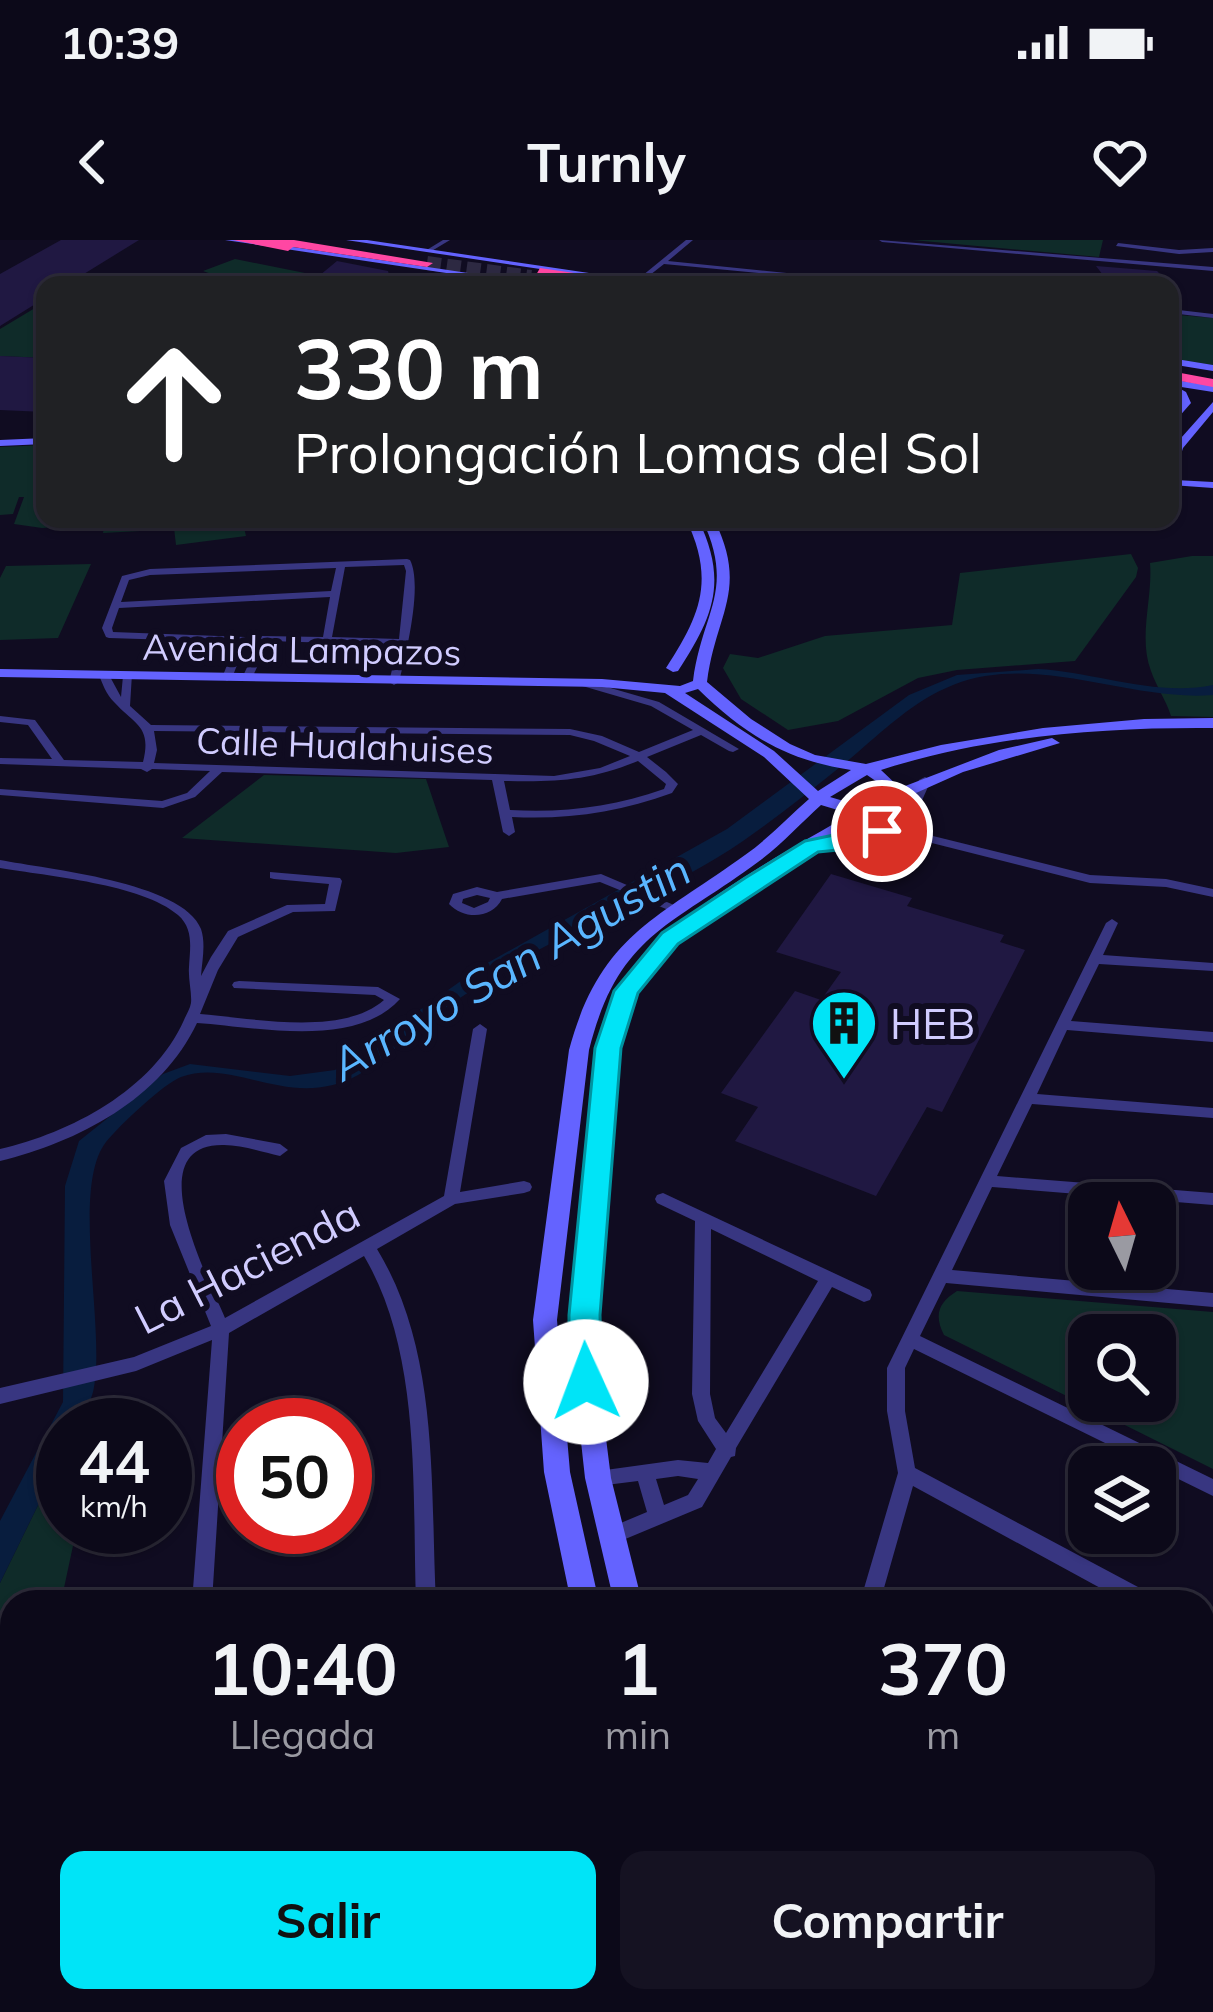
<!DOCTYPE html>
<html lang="es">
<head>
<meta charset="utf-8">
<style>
  :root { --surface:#0c0919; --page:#151222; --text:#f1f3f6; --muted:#9a9aa2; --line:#2c2a38; --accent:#00e4f7 }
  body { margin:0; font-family:Mulish,sans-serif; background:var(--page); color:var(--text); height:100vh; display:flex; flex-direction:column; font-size:45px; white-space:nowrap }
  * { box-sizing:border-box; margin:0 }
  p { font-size:39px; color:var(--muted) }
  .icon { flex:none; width:66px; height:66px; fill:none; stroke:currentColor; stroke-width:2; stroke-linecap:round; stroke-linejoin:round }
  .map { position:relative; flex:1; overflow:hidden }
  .side { position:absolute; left:0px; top:1350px; width:1215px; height:423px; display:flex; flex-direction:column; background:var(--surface); border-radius:36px 36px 0 0; box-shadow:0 3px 9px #0004,0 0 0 3px var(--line) }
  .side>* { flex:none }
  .banner { position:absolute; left:36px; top:36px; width:1143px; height:252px; border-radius:24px; box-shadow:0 3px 9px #0004,0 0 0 3px var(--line); background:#202124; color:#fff; overflow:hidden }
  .needle { width:78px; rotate:355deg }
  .buttons { position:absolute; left:1068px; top:942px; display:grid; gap:24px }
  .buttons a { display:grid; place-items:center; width:108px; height:108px; border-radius:24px; background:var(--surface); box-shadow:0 3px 9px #0004,0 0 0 3px var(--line); font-size:60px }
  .speed { position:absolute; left:36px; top:1158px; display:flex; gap:24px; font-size:60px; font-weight:700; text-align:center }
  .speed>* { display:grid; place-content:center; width:156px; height:156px; border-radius:50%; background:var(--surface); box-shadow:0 3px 9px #0004,0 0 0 3px var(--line); line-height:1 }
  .speed small { font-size:30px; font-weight:400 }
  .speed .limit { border:18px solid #d22; background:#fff; color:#111 }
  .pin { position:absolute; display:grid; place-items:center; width:102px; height:102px; color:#fff; margin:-51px; border:6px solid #fff; border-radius:50%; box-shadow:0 3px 12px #0007 }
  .me { position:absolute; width:132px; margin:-66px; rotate:358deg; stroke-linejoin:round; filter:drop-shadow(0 0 9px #0008) }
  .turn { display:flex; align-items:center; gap:42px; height:252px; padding:0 60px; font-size:54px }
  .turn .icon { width:156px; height:156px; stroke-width:2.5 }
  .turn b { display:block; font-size:84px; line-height:102px }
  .eta { display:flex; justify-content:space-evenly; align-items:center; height:204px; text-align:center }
  .eta b { font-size:72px; font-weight:700; line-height:84px }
  .action { display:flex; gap:24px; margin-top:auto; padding:24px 60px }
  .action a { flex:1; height:138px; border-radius:24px; background:var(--accent); color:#111; font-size:48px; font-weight:700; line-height:138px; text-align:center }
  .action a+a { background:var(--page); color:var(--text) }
  .status { display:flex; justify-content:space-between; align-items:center; height:84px; padding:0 60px; background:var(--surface); direction:ltr }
  .status svg { height:33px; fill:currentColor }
  header { display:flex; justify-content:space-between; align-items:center; height:156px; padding:0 60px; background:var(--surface); font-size:54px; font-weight:700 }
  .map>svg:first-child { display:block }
</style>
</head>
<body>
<div class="status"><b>10:39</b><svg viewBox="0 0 49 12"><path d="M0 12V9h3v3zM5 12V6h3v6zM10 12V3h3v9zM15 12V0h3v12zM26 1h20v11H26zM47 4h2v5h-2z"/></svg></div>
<header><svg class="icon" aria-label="back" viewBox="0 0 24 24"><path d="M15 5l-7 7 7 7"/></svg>Turnly<svg class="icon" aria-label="heart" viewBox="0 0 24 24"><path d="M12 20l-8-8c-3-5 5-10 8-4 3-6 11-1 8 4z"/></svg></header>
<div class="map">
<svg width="1213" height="1772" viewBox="0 0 1213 1772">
  <rect width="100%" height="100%" fill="#100c21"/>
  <path fill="#0f2b29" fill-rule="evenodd" d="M912,0h191l-4,17z
    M235,19l80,16 -12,10h-61l-39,-14z
    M45,62v56l-45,-2v-27z
    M1179,75l34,3v47l-41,-6z
    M45,205v74l121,1 -52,4 28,1 -2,6 -37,2 2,-9 -63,4 -28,-4 10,-27h-5l-6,17 -13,1v-68z
    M173,279h69l4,17 -70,9z
    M1131,314l7,14 -2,9 -61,84 -118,9 -39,8 -80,43 -50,9 -47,-31 -18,-31 7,-14 28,4 67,-22 127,-11 8,-52z
    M1192,316h21v161l-42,-1c-5,-16 -15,-30 -20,-45 -13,-34 2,-73 -1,-108z
    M91,324l-33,74 -58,2v-62l6,-12z
    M264,535l162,4 23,68 -53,6 -214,-15z
    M957,1051l256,21v157l-269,-134c-10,-20 -6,-32 13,-44zM1089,1095h66v66h-66z
    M63,1214v73h14l-16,75h-49v399h25l-6,11h-31v-429z"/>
  <path fill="#081d3e" d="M1038,429c57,3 118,28 175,16v10c-85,7 -176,-43 -260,-10 -40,16 -70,46 -102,73 -35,29 -71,57 -108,83 -67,46 -145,75 -215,115 -36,21 -74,44 -106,70 -21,16 -41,37 -64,49 -68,37 -123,-18 -177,2 -18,7 -62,49 -75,65 -36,46 1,192 -13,250 -3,11 -11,23 -16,33h-14v29l-63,129v-62l63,-119 2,-216 14,-45 84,-67 27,-10 100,12 45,-6 147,-104 245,-137 182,-134 48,-20z"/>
  <path fill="#201842" d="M61,0h78l-73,45h-21v13l-45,28v-52z
    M337,21l51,10 4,14h-84z
    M1096,26l61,5 13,13h-60z
    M0,116l45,2v54l-45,-2z
    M831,634l81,24 -5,8 97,29 -4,7 25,8 -83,162 -15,-5 -51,89 -141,-55 23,-34 -37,-14 74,-102 26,9 20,-28 -65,-20z"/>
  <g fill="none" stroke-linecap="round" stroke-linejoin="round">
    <path stroke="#2d2942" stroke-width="14" stroke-dasharray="14 6" stroke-linecap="butt" d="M427,23l104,14"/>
    <path fill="#383681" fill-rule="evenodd" d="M443,0h7l-20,12 -5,-1z
      M686,0h7l-25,21 237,24h-22l-219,-21 -23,18h-4v-2z
      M879,0l334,27v4l-331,-29z
      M1118,3l61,7 34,-2v4l-34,2 -63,-8z
      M1170,69l43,5v4l-43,-5z
      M407,319l3,1c13,25 -4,94 -11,122l-5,3 -5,-3 9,-37 -129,-4 -17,37 -9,2 -1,-2 20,-42 61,1 7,-40 -211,11 -7,20 1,4 132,5 2,2 -15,39 -5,3 -5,-3 14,-36 -127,-4 -3,-1 -4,-9 20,-52 28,-7zM404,325l2,6 -7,68 -67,-2 13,-70zM336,328l-5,23 -210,11 8,-22 21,-5z
      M100,433h8l13,24 2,-21 9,-2 -2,32 21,19 419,4 32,7 37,16 54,-22 -42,-24 -72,-21v-4l4,-1 76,22 80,47 -6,3 -4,-1 -28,-16 -54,22 19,15 12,12 -6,9c-52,19 -105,27 -160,24l3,15 -6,4 -6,-4 -11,-52 -270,-8 -27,25 -32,11 -163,-13v-6l162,12 25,-8 23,-22 -58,-2 -5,3 -6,-3 -141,-5v-6l52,1 -24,-34 -28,-3v-6l35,4 29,40 79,2c9,-36 -8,-37 -29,-60 -8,-8 -11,-17 -15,-27zM154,491l416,4 24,6 36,15 -30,12 -46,8 -400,-13 3,-13zM638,521l28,23 -2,5c-51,18 -100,24 -154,21l-6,-29c52,1 85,0 134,-20z
      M925,537l6,3 -15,34 16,17 1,5 157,39 76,4 47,10v8l-47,-10 -76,-4 -190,-48 -87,15 -6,-4 6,-4 87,-15 20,5 -16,-18 15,-34z
      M0,620c46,9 183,22 201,69 5,15 1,32 0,47l10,-19 17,-26 59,-26 38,-1 4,-20 -55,-5 -4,-1v-6l70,6 2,3 -7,30 -42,1 -55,25 -20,33 -18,44c52,4 142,23 184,-14l-9,-5 -141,-7 -2,-3 2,-3 5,-1 139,6 22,12c-45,50 -143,28 -203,24 -36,76 -119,119 -197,138v-12c70,-16 153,-59 184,-129 2,-5 6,-11 7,-17 1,-10 -3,-24 -2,-36 1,-19 5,-38 -11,-52 -36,-31 -131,-39 -178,-47z
      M601,634l80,34 -2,3h-8l-71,-29 -98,17c-10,20 -38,21 -53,5l4,-10 24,-7 20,5zM477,655l13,3 -2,4 -14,6 -12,-5 1,-4z
      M1112,679l6,4 -15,32 110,8v8l-114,-7 -28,57 142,11v10l-146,-12 -30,64 176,14v10l-181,-14 -35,72 216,17v12l-221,-18 -40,83 261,23v14l-267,-24 -26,53 293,143v17l-299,-147 -9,19v43l10,57 238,127 3,7h-30l-213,-116 -33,116h-20l38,-129 -11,-62v-43l219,-445z
      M480,784l7,5 -27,163 64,-11 6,2 2,4 -2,4 -6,2 -69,11 -78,45c63,103 53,236 59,353h-20c-4,-111 6,-248 -52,-346l-135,77 -17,269h-20l20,-262 -76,31 -136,33v-16l134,-31 77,-31 -41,-101 -6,-44 17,-33 25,-13 20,-1 54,10 8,6 -8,6c-18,-4 -38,-11 -56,-11 -88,-2 -14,136 1,173l219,-122 29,-167z
      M663,953l207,97 2,5 -2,5 -6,2 -32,-15 -96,161 -1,8 -4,1 -29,50 -91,38 -7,-3 -3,-6 3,-6 43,-18 -9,-31 -40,5 -7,-2 -2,-6 2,-6 87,-12 30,3 8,-14 -18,-28 -6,-27 3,-173 -38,-18 -2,-4 2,-4zM711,989l107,52 -92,152 -11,-15 -5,-24zM678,1236l20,3 -10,16 -24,10 -8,-26z
      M1203,1382l10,5v21l-10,-5z
      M162,1761h25l-5,11h-25z
      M433,1761h24l-3,11h-24z
      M890,1761h24l-5,11h-24z
      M1147,1761h27l5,11h-27z"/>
    <path fill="#6463ff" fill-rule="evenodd" d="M225,0h21l303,45h-22z
      M346,0h21l303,45h-22z
      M1170,118l43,7v6l-43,-7z
      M1170,139l43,7v6l-38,-6 11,6 5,11 -21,24v-10l11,-14 -11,-12z
      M1213,162v10l-30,36 -7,22 -6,1 3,-24z
      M45,198v6l-45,2v-6z
      M1175,240l38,2v6l-42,-3 -1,-3z
      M686,279h12c30,62 16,97 -20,152l-5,1 -7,-4c35,-54 49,-88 20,-149z
      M702,279h12c35,72 2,93 -7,163l44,37 39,25 25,11 51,9 75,-19 102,-17 101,-9 69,-1v10c-110,-1 -226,8 -332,42l19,18 99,-38 53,-12 8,5 -97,29 -47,21 -91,50 -126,83 -30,23 -29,35 -9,19 -12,45 -24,303 16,127 31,124h-28l-29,-124 -14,-127 28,-303c7,-24 11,-49 26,-70 42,-62 160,-126 226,-164l-30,-9c-21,19 -40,40 -63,57 -86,64 -140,72 -169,188l-32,270 13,152 29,130h-28l-27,-130 -11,-152 36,-270c31,-115 88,-131 176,-195 23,-16 42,-37 64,-56l-45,-42 -99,-64 -63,-6 -602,-10v-8l602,10 78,7 13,-5c9,-70 43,-90 9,-162zM698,449c47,46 88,71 153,81l-33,21 -44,-40 -89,-58zM867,535l16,11 5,9 -24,12 -34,-10z
      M603,1761h98v11h-99z"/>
    <path fill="#ff47a3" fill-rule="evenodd" d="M233,0h61l139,23 -6,4 -134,-20 -5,4z
      M540,28l89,13 6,4 -99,-10z
      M1170,131l43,8v8l-43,-8z"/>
  </g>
  <path fill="#00e4f7" stroke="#0094a1" stroke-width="3" d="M882,585l7,1v10l-41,13 -30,3 -140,92 -40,49 -17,55 -21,267 2,67 -5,9 -11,4 -12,-4 -5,-9v-67l26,-267 19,-57 48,-58 83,-55 60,-37z"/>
  <defs>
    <g id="building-pin" transform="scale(3.45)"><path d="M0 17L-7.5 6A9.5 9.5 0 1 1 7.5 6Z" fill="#00e4f7" stroke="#100c21"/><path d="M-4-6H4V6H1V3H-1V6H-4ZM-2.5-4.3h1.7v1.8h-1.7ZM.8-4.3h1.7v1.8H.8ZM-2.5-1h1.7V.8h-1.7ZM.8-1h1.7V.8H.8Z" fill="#111"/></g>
  </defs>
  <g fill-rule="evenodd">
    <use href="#building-pin" x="844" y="783"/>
  </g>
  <g text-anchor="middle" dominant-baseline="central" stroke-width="12" stroke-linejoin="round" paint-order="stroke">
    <g font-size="36" fill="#d1ccff" stroke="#100c21">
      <text transform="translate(302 409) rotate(1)">Avenida Lampazos</text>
      <text transform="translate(345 505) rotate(2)">Calle Hualahuises</text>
    </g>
    <g font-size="42" fill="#d1ccff" stroke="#100c21" text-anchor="start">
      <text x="890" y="783">HEB</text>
    </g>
    <g font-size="42" fill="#d1ccff" stroke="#100c21">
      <text transform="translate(247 1026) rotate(-27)">La Hacienda</text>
    </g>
    <g font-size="45" font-style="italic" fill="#5ab6ff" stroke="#100c21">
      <text transform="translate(510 726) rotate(-30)">Arroyo San Agustin</text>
    </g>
  </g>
</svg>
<div class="buttons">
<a><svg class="needle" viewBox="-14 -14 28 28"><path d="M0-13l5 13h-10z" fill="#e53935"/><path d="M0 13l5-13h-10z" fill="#9a9aa2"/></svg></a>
<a><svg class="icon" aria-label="search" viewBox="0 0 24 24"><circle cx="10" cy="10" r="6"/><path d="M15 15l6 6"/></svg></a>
<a><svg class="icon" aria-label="layers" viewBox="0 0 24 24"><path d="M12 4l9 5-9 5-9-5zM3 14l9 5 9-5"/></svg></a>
</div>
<div class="speed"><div>44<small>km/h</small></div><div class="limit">50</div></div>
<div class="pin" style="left:882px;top:591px;background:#d93025"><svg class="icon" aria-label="arrive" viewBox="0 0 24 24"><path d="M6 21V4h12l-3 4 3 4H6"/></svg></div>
<svg class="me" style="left:586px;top:1142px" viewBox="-20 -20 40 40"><circle r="19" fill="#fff"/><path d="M0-13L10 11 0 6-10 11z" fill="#00e4f7"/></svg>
<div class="banner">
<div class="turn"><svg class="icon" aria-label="ahead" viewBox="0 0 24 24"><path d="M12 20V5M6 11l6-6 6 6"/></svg><div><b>330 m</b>Prolongación Lomas del Sol</div></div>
</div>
<section class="side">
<div class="eta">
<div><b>10:40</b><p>Llegada</p></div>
<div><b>1</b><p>min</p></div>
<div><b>370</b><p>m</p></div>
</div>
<div class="action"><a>Salir</a><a>Compartir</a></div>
</section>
</div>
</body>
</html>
